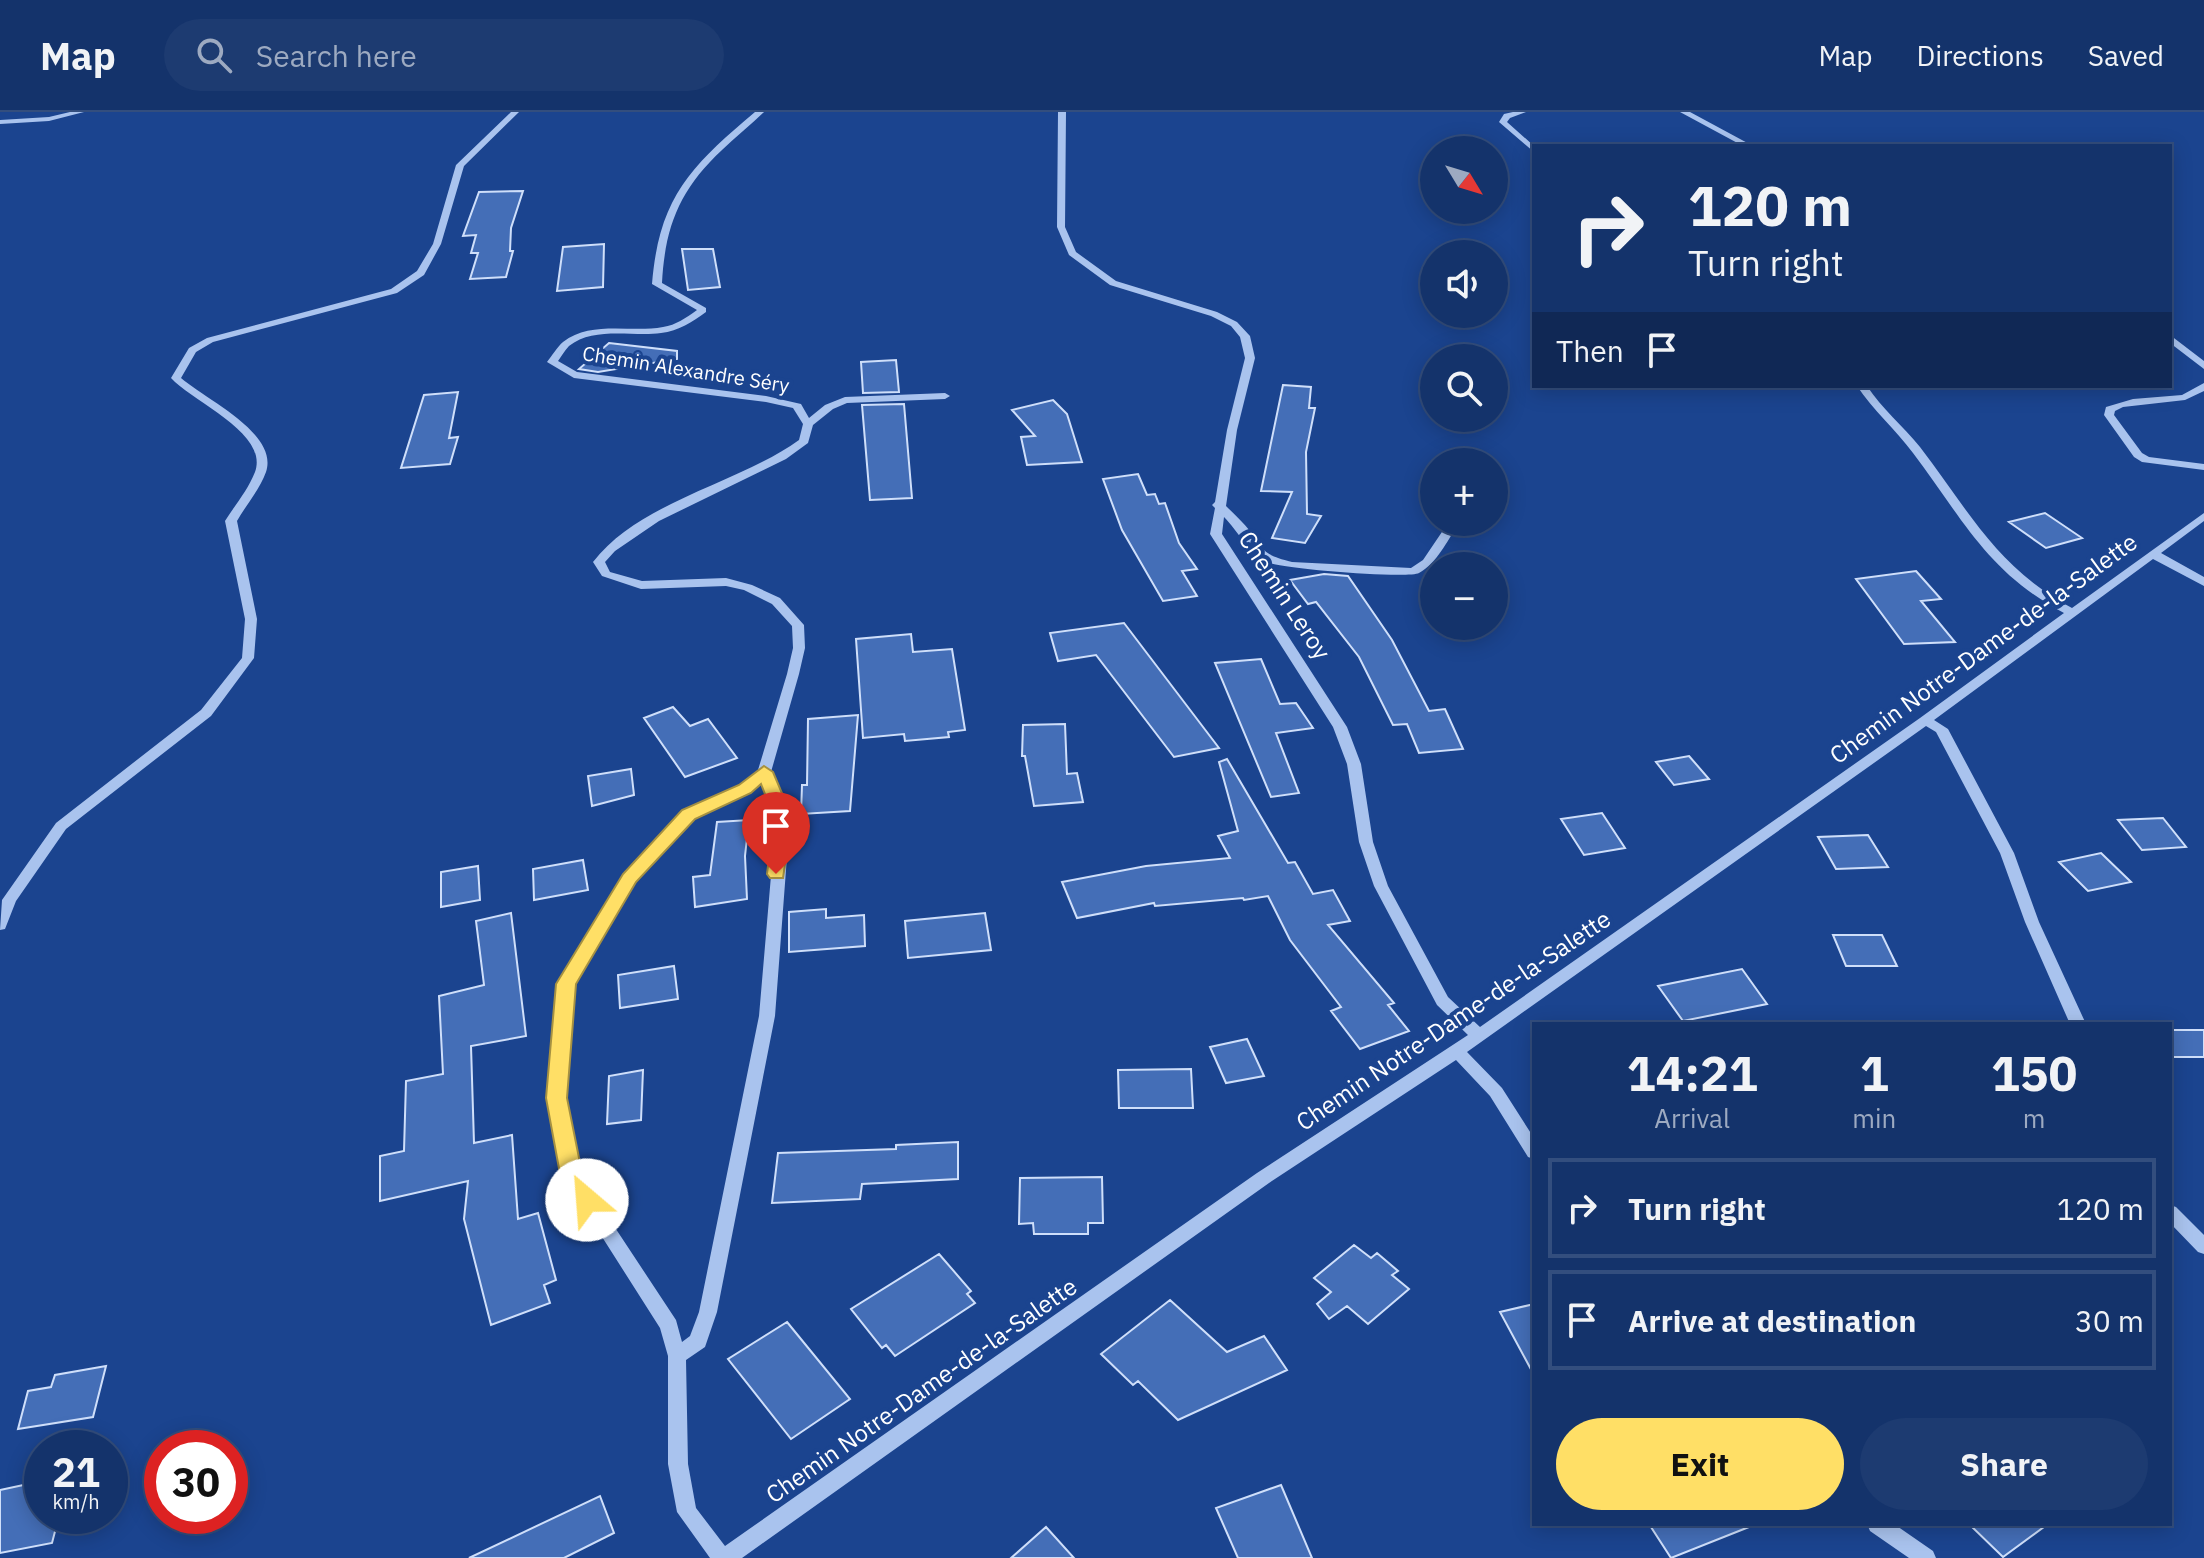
<!DOCTYPE html>
<html lang="en">
<head>
<meta charset="utf-8">
<style>
  :root { --surface:#14336b; --page:#1d3b71; --text:#f1f3f6; --muted:#9daac1; --line:#334e7e; --accent:#ffdf66 }
  body { margin:0; font-family:"IBM Plex Sans",sans-serif; background:var(--page); color:var(--text); height:100vh; display:flex; flex-direction:column; font-size:30px; white-space:nowrap }
  * { box-sizing:border-box; margin:0 }
  p { font-size:26px; color:var(--muted) }
  .icon { flex:none; width:44px; height:44px; fill:none; stroke:currentColor; stroke-width:2; stroke-linecap:round; stroke-linejoin:round }
  .map { position:relative; flex:1; overflow:hidden }
  .side { position:absolute; left:1532px; top:910px; width:640px; height:504px; display:flex; flex-direction:column; background:var(--surface); border-radius:0px; box-shadow:0 4px 20px #0003,0 0 0 2px var(--line) }
  .side>* { flex:none }
  .hud { position:absolute; left:1532px; top:32px; width:640px; height:244px; border-radius:0px; box-shadow:0 4px 20px #0003,0 0 0 2px var(--line); background:#14336b; color:var(--text); overflow:hidden }
  .needle { width:52px; rotate:128deg }
  .controls { position:absolute; left:1420px; top:24px; display:grid; gap:16px }
  .controls a { display:grid; place-items:center; width:88px; height:88px; border-radius:50%; background:var(--surface); box-shadow:0 4px 20px #0003,0 0 0 2px var(--line); font-size:40px }
  .speed { position:absolute; left:24px; top:1318px; display:flex; gap:16px; font-size:40px; font-weight:700; text-align:center }
  .speed>* { display:grid; place-content:center; width:104px; height:104px; border-radius:50%; background:var(--surface); box-shadow:0 4px 20px #0003,0 0 0 2px var(--line); line-height:1 }
  .speed small { font-size:20px; font-weight:400 }
  .speed .limit { border:12px solid #d22; background:#fff; color:#111 }
  .pin { position:absolute; display:grid; place-items:center; width:68px; height:68px; color:#fff; margin:-82px -34px; border-radius:50% 50% 50% 0; rotate:-45deg; box-shadow:0 0 8px #0007 }
  .pin .icon { rotate:45deg }
  .me { position:absolute; width:88px; margin:-44px; rotate:333deg; stroke-linejoin:round; filter:drop-shadow(0 0 6px #0008) }
  .turn { display:flex; align-items:center; gap:28px; height:168px; padding:0 24px; font-size:36px }
  .turn .icon { width:104px; height:104px; stroke-width:2.5 }
  .turn b { display:block; font-size:56px; line-height:68px }
  .then { display:flex; align-items:center; height:76px; padding:0 24px; background:#0003; gap:16px; font-size:30px }
  .eta { display:flex; justify-content:space-evenly; align-items:center; height:136px; text-align:center }
  .eta b { font-size:48px; font-weight:800; line-height:56px }
  .action { display:flex; gap:16px; margin-top:auto; padding:16px 24px }
  .action a { flex:1; height:92px; border-radius:48px; background:var(--accent); color:#111; font-size:32px; font-weight:800; line-height:92px; text-align:center }
  .action a+a { background:var(--page); color:var(--text) }
  ul { padding:0; list-style:none }
  li { display:flex; align-items:center; gap:24px; height:100px; margin:0 16px 12px; padding:0 8px; border:4px solid var(--line); border-radius:0px }
  li div { flex:1 }
  li b { display:block; font-size:30px }
  li em { font-style:normal }
  header { display:flex; align-items:center; gap:48px; box-sizing:border-box; height:112px; padding:0 40px; background:var(--surface); border-bottom:2px solid var(--line) }
  header strong { font-size:38px }
  nav { display:flex; gap:44px; margin-inline-start:auto; font-size:28px }
  .search { width:560px; height:72px; background:var(--page); display:flex; align-items:center; gap:20px; box-sizing:border-box; padding:0 28px; border-radius:44px; color:var(--muted); font-size:30px }
  .map>svg:first-child { display:block }
</style>
</head>
<body>
<header>
<strong>Map</strong>
<div class="search"><svg class="icon" aria-label="search" viewBox="0 0 24 24"><circle cx="10" cy="10" r="6"/><path d="M15 15l6 6"/></svg>Search here</div>
<nav><a>Map</a><a>Directions</a><a>Saved</a></nav>
</header>
<div class="map">
<svg width="2204" height="1446" viewBox="0 0 2204 1446">
  <rect width="100%" height="100%" fill="#1b448f"/>
  <path fill="#446eb7" stroke="#cfdffa" stroke-width="2" d="M523,79l-12,37 -1,23h3l-7,26 -36,2 8,-26h-7l5,-18 -13,1 16,-44z
    M604,132l-1,43 -46,4 6,-44z
    M682,137h31l7,38 -32,3z
    M609,231l68,8v8l-79,13 -19,-3z
    M896,248l3,32 -36,1 -2,-31z
    M1283,273l28,2 -2,21h6l-9,44 1,62 14,2 -16,27 -33,-5 20,-46 -31,-1z
    M458,280l-9,46 9,-1 -8,27 -49,4 23,-73z
    M1053,288l14,14 15,48 -55,3 -6,-28 14,-1 -23,-26z
    M904,292l8,94 -42,2 -8,-95z
    M1138,362l9,21 8,-1 4,10 6,-1 14,40 18,26 -15,2 15,25 -34,5 -41,-71 -19,-51z
    M2045,401l37,25 -36,10 -37,-26z
    M1916,459l25,28 -20,2 34,41 -51,2 -48,-65z
    M1324,462l24,2 44,64 37,71 16,-2 18,40 -44,4 -12,-29 -14,1 -34,-68 -43,-55 -8,2 -18,-24z
    M1124,511l95,125 -45,9 -78,-102 -38,6 -8,-28z
    M911,522l2,18 39,-3 13,81 -17,2 1,5 -44,4 -1,-7 -41,4 -7,-99z
    M1261,547l19,45 16,-1 17,25 -37,5 23,60 -28,4 -56,-134z
    M673,595l17,19 18,-7 29,39 -52,19 -41,-59z
    M858,603l-8,96 -49,3 1,-29h5l1,-66z
    M1065,612l2,50 10,-1 6,29 -49,4 -9,-50h-3l1,-31z
    M1689,644l20,23 -35,6 -18,-23z
    M1227,647l61,104 7,-1 18,32 20,-4 17,31 -22,4 66,78 -6,2 21,26 -49,18 -29,-38 10,-4 -51,-67 -22,-44 -24,4 -1,-2 -88,8 -1,-3 -77,15 -15,-36 84,-16 84,-8 -12,-22 20,-5 -19,-69z
    M631,657l3,26 -42,11 -4,-30z
    M1602,701l23,35 -41,7 -23,-36z
    M2163,706l23,29 -44,3 -24,-30z
    M749,708l-4,36 2,43 -52,8 -2,-30 17,-2 7,-53z
    M1868,723l20,32 -52,2 -18,-32z
    M2101,741l30,29 -43,9 -29,-29z
    M583,748l5,30 -54,10 -1,-31z
    M478,754l2,34 -39,7v-35z
    M826,797v9l38,-3 1,31 -76,6v-40z
    M511,801l15,123 -55,10 3,97 38,-8 6,84 20,-6 18,67 -12,5 6,18 -59,22 -27,-106 4,-38 -88,20v-45l24,-5 2,-70 37,-7 -4,-78 45,-11 -8,-64z
    M985,801l6,37 -83,8 -3,-37z
    M1833,823h49l15,31h-51z
    M674,854l4,33 -58,9 -2,-33z
    M1742,857l25,35 -84,17 -25,-35z
    M2170,918h34v27h-34z
    M1247,927l17,37 -38,7 -16,-36z
    M1191,957l2,39h-74l-1,-38z
    M643,958l-2,50 -34,4 2,-48z
    M958,1030v37l-96,5 -2,15 -88,4 6,-50 118,-4v-4z
    M1102,1065l1,46h-15v11h-54l-1,-11 -14,1 1,-46z
    M1354,1133l17,13 6,-5 21,18 -6,4 17,14 -41,35 -21,-18 -18,13 -12,-15 14,-12 -17,-14z
    M939,1142l32,37 -4,3 8,9 -80,53 -9,-11 -4,3 -31,-39z
    M1170,1188l57,52 37,-16 23,34 -109,50 -40,-39 -5,4 -32,-31z
    M1534,1192v71l-34,-63z
    M787,1210l63,77 -59,40 -63,-80z
    M106,1254l-13,51 -75,12 10,-38 23,-4 4,-12z
    M42,1369v35h17l-7,27 -52,10v-63z
    M1281,1373l31,73h-74l-22,-50z
    M600,1384l14,37 -50,25h-95z
    M1649,1412h105v1l-83,33z
    M1969,1412h79l-45,33z
    M1046,1415l28,31h-63z"/>
  <g fill="none" stroke-linecap="round" stroke-linejoin="round">
    <path fill="#a9c3ee" fill-rule="evenodd" d="M70,0h14l-35,9 -49,3v-4l49,-3z
      M511,0h8l-55,54 -23,78 -17,31 -27,18 -184,49 -17,10 -15,26c24,21 98,55 85,94 -6,17 -20,33 -29,49l20,98 -3,39 -43,58 -145,113 -50,72 -11,28 -5,1 2,-30 54,-77 145,-113 41,-52 3,-39 -20,-98c10,-16 23,-31 30,-49 14,-39 -62,-70 -84,-94l18,-30 18,-10 184,-49 26,-18 16,-27 23,-79z
      M755,0h9c-13,13 -29,25 -42,38 -42,39 -57,76 -60,133l44,25v4c-14,10 -27,19 -45,21 -28,4 -67,-7 -92,13 -4,4 -8,11 -11,15l19,11 189,24 35,8 8,14 16,-13 20,-8 100,-4 5,3 -5,3 -98,4 -14,6 -20,16 -5,18 -22,16 -127,62 -44,30 -10,11 5,10 32,9 84,-3 26,7 28,13 24,27 1,23 -6,26 -28,98 19,45 -15,199 -58,296 -12,35 -19,13 2,104 8,44 29,38 532,-373 211,-138 -31,-30 -63,-119 -15,-44 -12,-78 -14,-37 -123,-193 5,-26 -3,-3 3,-3 12,-72 18,-72 -5,-21 -9,-11 -20,-10 -101,-31 -41,-30 -12,-28 1,-115h8l-1,115 11,25 40,29 101,31 20,10 13,14 5,22 -18,72 -11,76c8,8 17,16 24,25 15,22 15,24 42,31l119,6 12,-8 25,-37h8l2,2c-11,16 -21,38 -39,48 -11,6 -138,-4 -153,-11 -16,-7 -28,-31 -42,-45l-2,17 125,193 14,37 12,78 15,44 60,111 32,30 440,-309 144,-105c-76,-40 -102,-95 -151,-160 -18,-24 -40,-43 -56,-67h10c15,23 36,40 53,61 49,64 77,121 152,161l132,-95v8l-43,32 43,24v9l-51,-27 -219,161 14,9 66,124 25,69 47,102h-16l-45,-102 -25,-69 -64,-121 -10,-6 -459,326 35,36 32,50v21l-6,-2 -38,-61 -34,-36 -187,123 -527,375h-32l-33,-46 -9,-48v-108l-8,-28 -98,-154 -13,-76 9,-114 66,-109 60,-64 56,-25 18,-16 29,-96 6,-26 -1,-22 -20,-22 -28,-14 -18,-4 -85,3 -39,-13 -9,-14c47,-61 145,-78 206,-122l4,-16 -10,-16 -27,-6 -192,-24 -27,-16c5,-6 10,-15 16,-20 28,-22 68,-9 100,-15 13,-2 23,-9 34,-17l-45,-26c7,-87 39,-118 103,-172zM761,670l15,35 -17,199 -60,296 -9,24 -8,6 -6,-22 -97,-147 -14,-75 9,-114 60,-103 60,-64 56,-25z
      M1513,0h13l-16,6 -3,4 27,24v6l-35,-30 5,-8z
      M1680,0h10l63,34h-10z
      M2170,223l34,26v8l-34,-26z
      M2204,271v8l-19,9 -62,7 -8,4 -1,4 28,38 7,4 55,7v6l-62,-8 -8,-5 -30,-42 2,-8 27,-8 49,-4z
      M2170,1093l6,2 28,28v19l-6,-2 -28,-29z
      M1867,1412h27l39,27 3,7h-27l-39,-27z"/>
  </g>
  <path fill="#ffdf66" stroke="#a69142" stroke-width="2" d="M764,654l9,6 19,45 -9,61h-13l-3,-4 7,-57 -13,-33 -10,9 -56,26 -59,63 -60,102 -9,114 15,75 16,27 -3,6h-16l-19,-32 -14,-76 10,-114 67,-110 59,-64 57,-25z"/>
  <g text-anchor="middle" dominant-baseline="central" stroke-width="8" stroke-linejoin="round" paint-order="stroke">
    <g font-size="20" fill="#fff" stroke="#1b448f">
      <text transform="translate(686 257) rotate(9)">Chemin Alexandre Séry</text>
    </g>
    <g font-size="24" fill="#fff" stroke="#1b448f">
      <text transform="translate(1285 483) rotate(57)">Chemin Leroy</text>
      <text transform="translate(1983 536) rotate(-36)">Chemin Notre-Dame-de-la-Salette</text>
      <text transform="translate(1453 908) rotate(-34)">Chemin Notre-Dame-de-la-Salette</text>
      <text transform="translate(921 1278) rotate(-35)">Chemin Notre-Dame-de-la-Salette</text>
    </g>
  </g>
</svg>
<div class="controls">
<a><svg class="needle" viewBox="-14 -14 28 28"><path d="M0-13l5 13h-10z" fill="#e53935"/><path d="M0 13l5-13h-10z" fill="#9daac1"/></svg></a>
<a><svg class="icon" aria-label="sound" viewBox="0 0 24 24"><path d="M4 9h4l5-4v14l-5-4H4zM17 9q2 3 0 6"/></svg></a>
<a><svg class="icon" aria-label="search" viewBox="0 0 24 24"><circle cx="10" cy="10" r="6"/><path d="M15 15l6 6"/></svg></a>
<a>+</a>
<a>−</a>
</div>
<div class="speed"><div>21<small>km/h</small></div><div class="limit">30</div></div>
<div class="pin" style="left:776px;top:762px;background:#d93025"><svg class="icon" aria-label="arrive" viewBox="0 0 24 24"><path d="M6 21V4h12l-3 4 3 4H6"/></svg></div>
<svg class="me" style="left:587px;top:1088px" viewBox="-20 -20 40 40"><circle r="19" fill="#fff"/><path d="M0-13L10 11 0 6-10 11z" fill="#ffdf66"/></svg>
<div class="hud">
<div class="turn"><svg class="icon" aria-label="right" viewBox="0 0 24 24"><path d="M7 20v-9h11M14 6l5 5-5 5"/></svg><div><b>120 m</b>Turn right</div></div>
<div class="then">Then<svg class="icon" aria-label="arrive" viewBox="0 0 24 24"><path d="M6 21V4h12l-3 4 3 4H6"/></svg></div>
</div>
<section class="side">
<div class="eta">
<div><b>14:21</b><p>Arrival</p></div>
<div><b>1</b><p>min</p></div>
<div><b>150</b><p>m</p></div>
</div>
<ul>
<li><svg class="icon" aria-label="right" viewBox="0 0 24 24"><path d="M7 20v-9h11M14 6l5 5-5 5"/></svg><div><b>Turn right</b></div><em>120 m</em></li>
<li><svg class="icon" aria-label="arrive" viewBox="0 0 24 24"><path d="M6 21V4h12l-3 4 3 4H6"/></svg><div><b>Arrive at destination</b></div><em>30 m</em></li>
</ul>
<div class="action"><a>Exit</a><a>Share</a></div>
</section>
</div>
</body>
</html>
